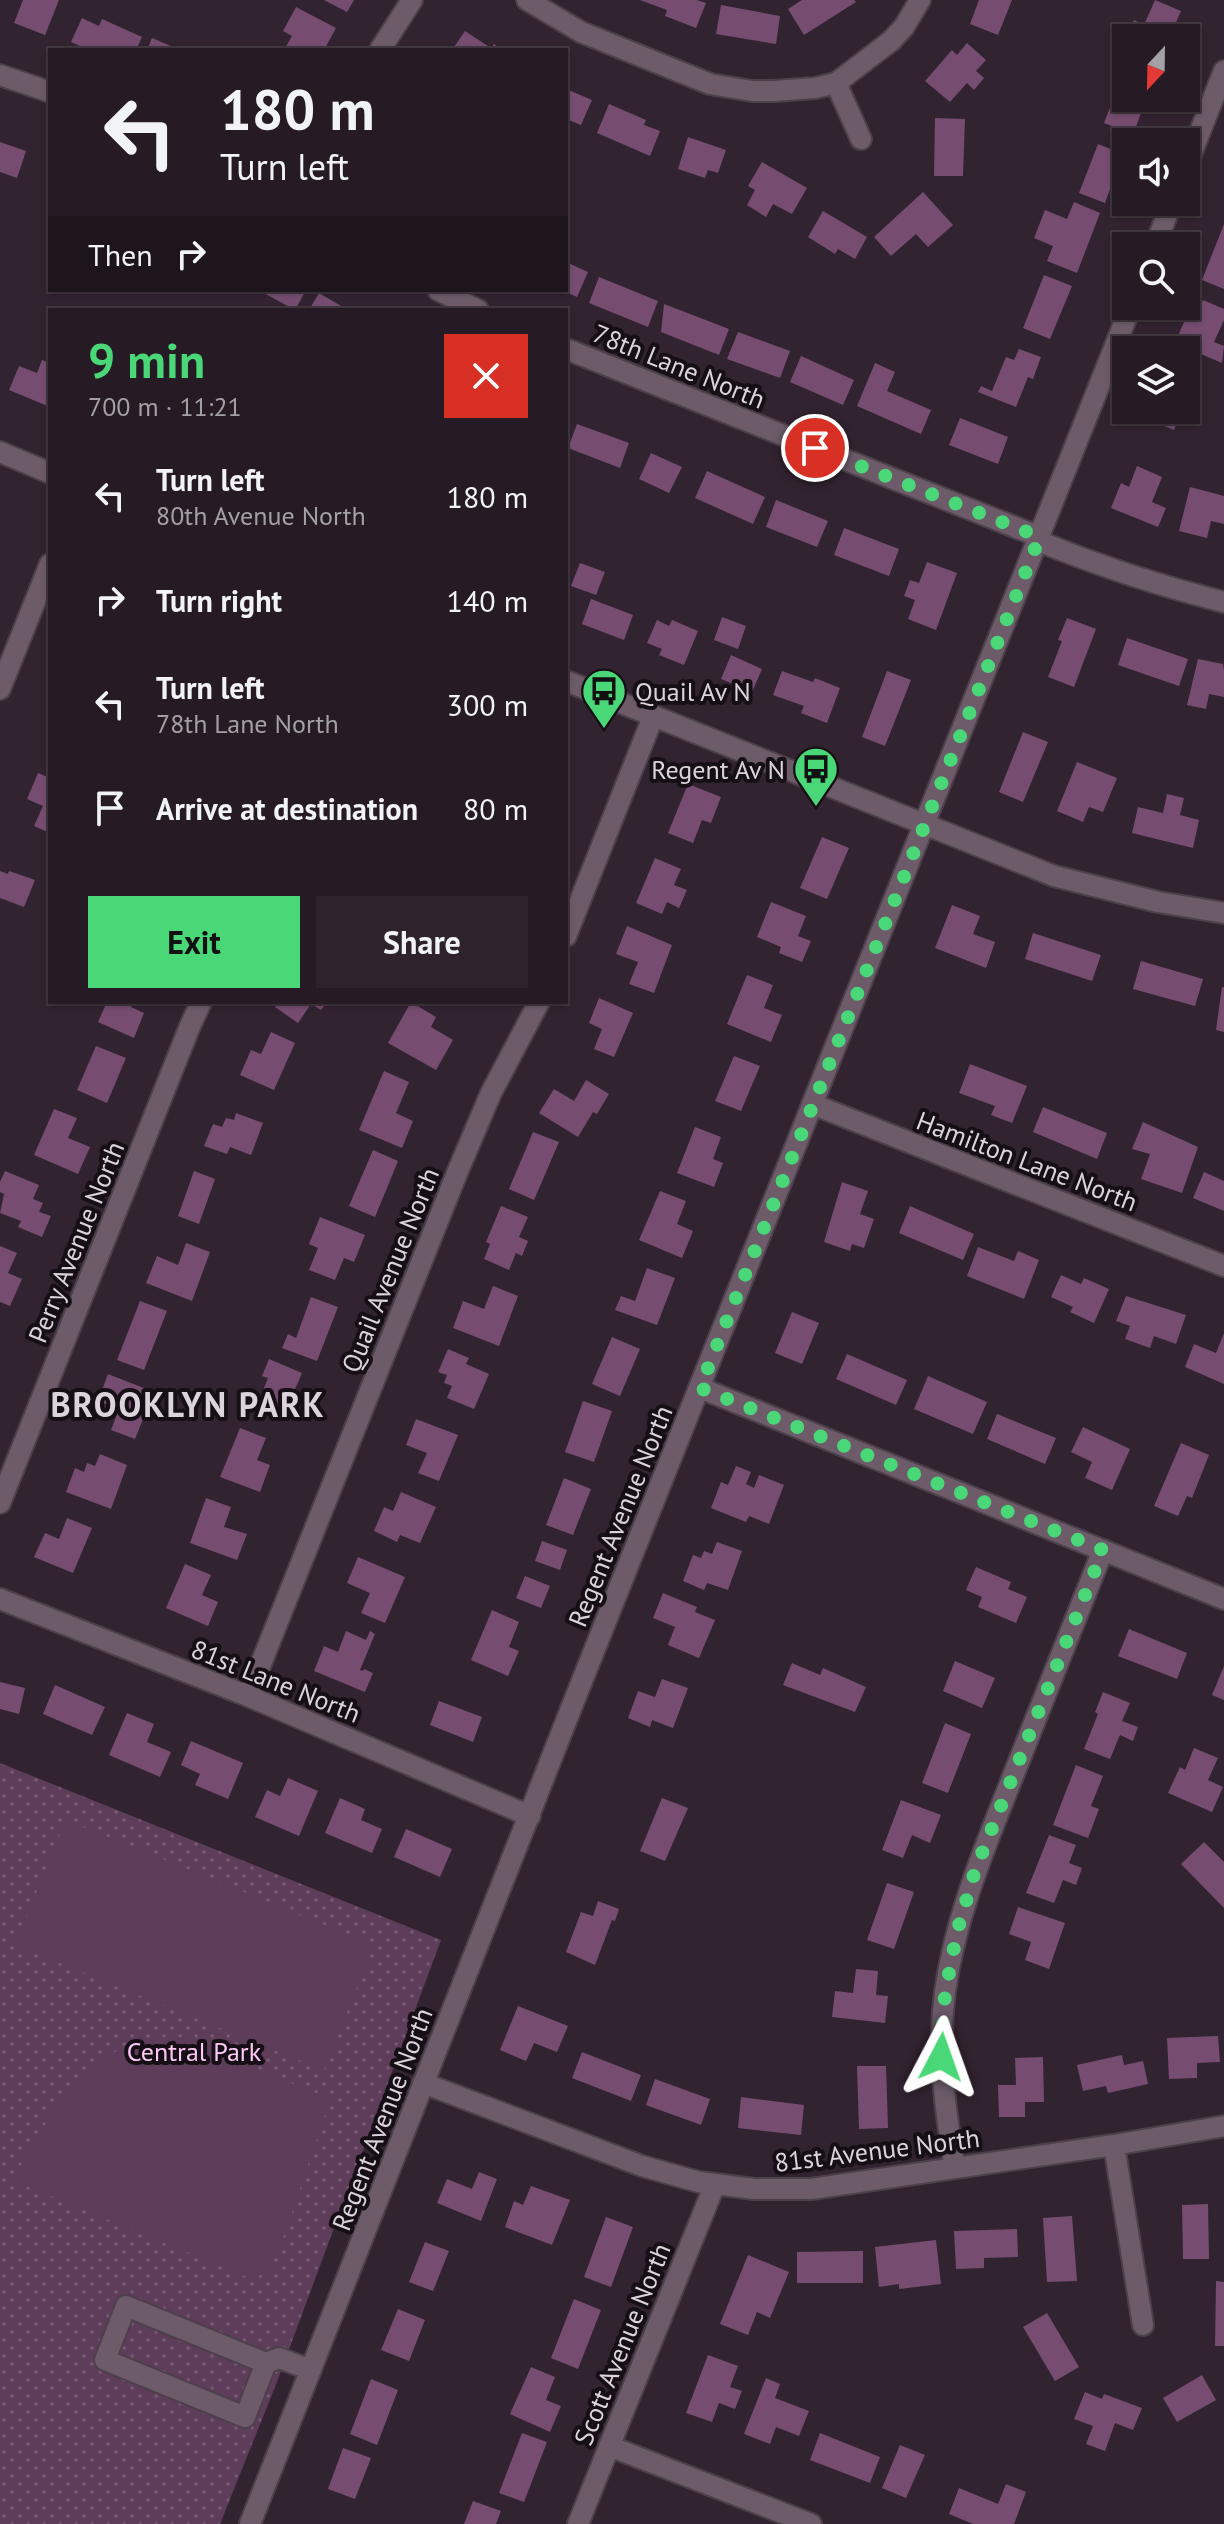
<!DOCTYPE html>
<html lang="en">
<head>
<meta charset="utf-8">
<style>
  :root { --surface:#261a24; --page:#2e232c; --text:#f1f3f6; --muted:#a4a1a6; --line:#423841; --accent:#4ad778 }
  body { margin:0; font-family:"PT Sans",sans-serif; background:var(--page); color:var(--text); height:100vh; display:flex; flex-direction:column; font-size:30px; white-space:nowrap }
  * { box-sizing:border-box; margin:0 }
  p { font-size:26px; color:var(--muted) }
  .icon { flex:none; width:44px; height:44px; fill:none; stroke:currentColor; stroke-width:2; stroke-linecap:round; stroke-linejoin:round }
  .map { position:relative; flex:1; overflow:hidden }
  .drawer { position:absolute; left:48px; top:308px; width:520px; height:696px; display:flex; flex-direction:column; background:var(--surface); border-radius:0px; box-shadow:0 2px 6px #0004,0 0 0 2px var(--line) }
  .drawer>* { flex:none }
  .hud { position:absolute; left:48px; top:48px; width:520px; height:244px; border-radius:0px; box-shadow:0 2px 6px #0004,0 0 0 2px var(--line); background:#261a24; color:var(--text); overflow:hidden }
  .needle { width:52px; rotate:202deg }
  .controls { position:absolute; left:1112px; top:24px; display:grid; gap:16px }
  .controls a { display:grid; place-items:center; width:88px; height:88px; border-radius:0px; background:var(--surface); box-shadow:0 2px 6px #0004,0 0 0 2px var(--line); font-size:40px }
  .pin { position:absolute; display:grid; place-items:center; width:68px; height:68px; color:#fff; margin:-34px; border:4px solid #fff; border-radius:50%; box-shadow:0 2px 8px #0007 }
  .me { position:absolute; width:88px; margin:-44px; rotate:4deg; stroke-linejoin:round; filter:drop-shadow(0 0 6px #0008) }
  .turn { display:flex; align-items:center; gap:28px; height:168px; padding:0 40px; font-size:36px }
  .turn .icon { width:104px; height:104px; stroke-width:2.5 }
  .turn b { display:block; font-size:56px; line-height:68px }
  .then { display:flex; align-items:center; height:76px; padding:0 40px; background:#0003; gap:16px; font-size:30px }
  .round { display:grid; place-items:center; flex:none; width:84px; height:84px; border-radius:0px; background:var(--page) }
  .headline { display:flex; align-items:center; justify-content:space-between; height:136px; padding:0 40px }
  h1 { font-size:48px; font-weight:700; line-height:60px; color:var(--accent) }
  .cta { display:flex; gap:16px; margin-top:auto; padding:16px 40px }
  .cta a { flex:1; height:92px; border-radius:0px; background:var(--accent); color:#111; font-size:32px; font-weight:700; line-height:92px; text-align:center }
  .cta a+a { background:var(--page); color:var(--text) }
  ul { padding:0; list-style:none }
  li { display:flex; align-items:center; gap:24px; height:104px; padding:0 40px }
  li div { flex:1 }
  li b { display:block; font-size:30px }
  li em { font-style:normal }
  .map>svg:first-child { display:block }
</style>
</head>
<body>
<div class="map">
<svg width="1224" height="2524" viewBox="0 0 1224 2524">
  <defs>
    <pattern id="green-dots" width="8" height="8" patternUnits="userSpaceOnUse" patternTransform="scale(2)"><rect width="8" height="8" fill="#5d3d5a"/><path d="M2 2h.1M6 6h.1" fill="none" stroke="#745871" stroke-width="1.8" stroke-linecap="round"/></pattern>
  </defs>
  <rect width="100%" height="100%" fill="#322330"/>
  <path fill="url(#green-dots)" d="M0,1763l441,177 -166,447 -55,137h-220z"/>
  <path fill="#5d3d5a" d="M66,1820l308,125 -50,125 -309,-125z
    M174,2035l156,64 -45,134 -16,38 -17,8 -240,-99 55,-92 51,-38z"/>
  <path fill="#764d71" d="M23,0h36l-14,35 -31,-12z
    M324,0h30l-7,12z
    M640,0h57l9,3 -10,25 -31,-12 2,-6z
    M802,0h52l2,2 -52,33 -16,-26z
    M979,0h33l-14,35 -28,-11z
    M1155,0l26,11 -12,27h-31l-10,-6 6,-12 10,5z
    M721,5l59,11 -4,28 -60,-10z
    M296,7l40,21 -12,22h-40l8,-14 -9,-5z
    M82,18l17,8 3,-7 40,18 -6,13h-47l-18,-8z
    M465,31l26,17 3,-4 8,6h-50z
    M152,38l28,12h-33z
    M967,43l19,17 -10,11 8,7 -10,12 -7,-7 -17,19 -25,-21 27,-31 5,5z
    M1126,66v32h21l-14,36 -29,-11z
    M566,89l26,11 -11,25 -15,-6z
    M609,104l37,16 -2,5 16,6 -10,25 -53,-23z
    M935,118l30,1 -2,57h-29z
    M688,137l38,13 -8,23 -10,-3 -3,8 -27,-9z
    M0,142l26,9 -9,27 -17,-6z
    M1098,144l25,10 -18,49 -26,-10z
    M762,162l45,26 -15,26 -19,-10 -7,13 -19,-12 8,-15 -7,-4z
    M923,192l30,33 -25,22 -12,-13 -25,22 -17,-19z
    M1074,202l26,11 -23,60 -30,-12 6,-15 -19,-8 11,-28 22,9z
    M823,211l44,26 -12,22 -17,-10 -3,5 -27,-17z
    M1224,224v65l-22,-9z
    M566,262l22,10 -11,25 -11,-5z
    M1044,275l28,11 -22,53 -27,-11z
    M599,277l59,24 -10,26 -59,-24z
    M258,290h48l-11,20z
    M319,293l29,17h-39z
    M1203,300l21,9v11l-10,22 10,4 -2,17 -47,-20 13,-30 8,4z
    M664,304l65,25 -10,26 -58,-23z
    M738,332l52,19 -10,27 -53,-19z
    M1019,349l22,8 -8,22 -5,-2 -12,30 -38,-15 3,-6 11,5 14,-34 8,3z
    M801,356l53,24 -11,25 -53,-23z
    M42,360l8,3v44l-41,-17 10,-24 18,7z
    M875,363l20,9 -8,19 44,19 -10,24 -64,-28z
    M1186,365l13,6 -6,16 8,4 -10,23 -5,-2z
    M1149,410h33l-8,20 -29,-12z
    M960,418l48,19 -10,27 -49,-19z
    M577,424l52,19 -9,25 -52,-20z
    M651,453l31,14 -13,26 -30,-14z
    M1137,466l25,11 -10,25 14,6 -8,19 -47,-19 10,-25 8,4z
    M707,471l58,26 -12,27 -58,-26z
    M1190,487l34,9v28l-13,-3 -4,17 -28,-7z
    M776,500l52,21 -11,26 -51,-20z
    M844,528l55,21 -10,27 -55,-21z
    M927,562l30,11 -21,57 -28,-11 7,-19 -11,-4 6,-16 9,3z
    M580,563l25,9 -9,23 -25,-9z
    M591,599l42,16 -9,25 -42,-16z
    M722,617l24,9 -8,23 -24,-9z
    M1067,618l29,11 -22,58 -26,-10 14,-36 -4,-1z
    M657,620l12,6 3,-6 26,11 -14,34 -25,-10 3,-6 -15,-6z
    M1127,638l61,21 -9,27 -61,-21z
    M731,655l31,14 -10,23 -31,-13z
    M1198,659l25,5 1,6v27l-15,-3 -3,15 -19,-4z
    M782,671l31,11 2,-4 25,10 -13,35 -26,-10 3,-7 -31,-11z
    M887,671l24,9 -26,66 -23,-9z
    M1023,732l25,10 -25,60 -24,-10z
    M1077,762l40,16 -14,34 -14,-5 -6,15 -26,-11z
    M38,773l12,5v55l-16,-7 9,-20 -16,-7z
    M688,784l33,13 -10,26 -9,-3 -9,23 -25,-10z
    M1167,794l17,4 -4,17 19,5 -6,28 -61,-15 6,-26 25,6z
    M822,837l27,11 -22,51 -27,-11z
    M655,858l26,11 -7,16 13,5 -8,18 -12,-6 -5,12 -26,-11z
    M0,871l8,3 1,-3 26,9 -11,27 -24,-9z
    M771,902l35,14 -8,20 13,5 -9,21 -23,-9 2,-6 -24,-10z
    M952,905l28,11 -7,18 22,8 -9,26 -51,-20z
    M627,926l45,19 -18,48 -25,-9 9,-22 -22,-8z
    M1033,933l68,22 -9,26 -67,-22z
    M1141,961l62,18 -8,27 -62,-17z
    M747,975l26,10 -9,23 18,7 -11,27 -44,-18z
    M1222,987h2v45l-8,-2z
    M599,998l34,15 -19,44 -20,-8 8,-20 -13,-6z
    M107,1002h26l-2,5 13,6 -10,25 -36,-16z
    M278,1002h49l-6,8 -10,-6 -13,19 -23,-16z
    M411,1002l25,15 -5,10 22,13 -17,30 -48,-27z
    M271,1032l24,11 -21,47 -34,-15 11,-25 10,4z
    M96,1046l30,12 -19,45 -30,-13z
    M734,1056l26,10 -19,45 -26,-10z
    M970,1064l57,22 -15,37 -21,-8 4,-9 -36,-13z
    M384,1071l25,11 -13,31 17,8 -11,27 -43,-18z
    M586,1080l23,14 -12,20 -4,-2 -15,25 -39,-24 15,-24 20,12z
    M1043,1107l64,26 -10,26 -64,-27z
    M54,1109l23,9 -9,20 22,9 -12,27 -44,-19z
    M236,1113l27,10 -12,32 -21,-8 -3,7 -23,-8 9,-22 9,3 4,-9 8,2z
    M1143,1122l55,25 -16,46 -41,-14 9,-25 -18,-5z
    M695,1127l26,10 -8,22 10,4 -9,24 -37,-14z
    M533,1132l26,10 -25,58 -25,-11z
    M373,1150l25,11 -23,56 -26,-11z
    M5,1171l34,14 -6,14 10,4 -4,9 12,4 -9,21 -24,-10 3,-6 -21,-8 4,-19 -4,-2v-10z
    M194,1171l21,8 -16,45 -21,-8z
    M1204,1172l20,9v30l-31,-13z
    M842,1182l26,9 -8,23 14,5 -10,29 -12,-4 -2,7 -26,-9z
    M660,1191l26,10 -9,23 16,7 -11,27 -43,-18z
    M501,1206l27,11 -9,20 9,4 -6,15 -6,-3 -7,17 -25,-11 6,-15 -4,-2z
    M910,1206l64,28 -11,26 -64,-27z
    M320,1217l45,18 -11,27 -10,-4 -9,22 -26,-10 9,-22 -9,-4z
    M186,1243l24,9 -18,49 -46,-18 11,-27 21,9z
    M0,1246l17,7 -9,20 14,6 -12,27 -10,-4z
    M978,1247l36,14 4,-10 21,9 -15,39 -57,-23z
    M647,1268l28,10 -18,47 -42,-15 6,-14 14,5z
    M1061,1275l20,9 3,-6 25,11 -15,34 -24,-11 3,-5 -22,-10z
    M493,1286l25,10 -19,50 -46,-18 10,-27 21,8z
    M1126,1296l60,19 -10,29 -22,-8 -4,12 -25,-9 5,-13 -14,-5z
    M311,1297l27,10 -21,54 -35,-13 6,-14 8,4z
    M140,1301l27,10 -23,59 -27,-10z
    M792,1312l27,11 -17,41 -27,-11z
    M1224,1333v51l-39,-17 9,-23 22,9z
    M612,1337l28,12 -20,47 -28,-12z
    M448,1349l21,9 -3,6 23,10 -15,35 -27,-11 5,-12 -8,-3 3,-8 -9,-3z
    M847,1354l60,26 -11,25 -60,-26z
    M269,1359l33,14 -9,21 6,2 -9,21 -32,-14 10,-25 -6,-2z
    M108,1374l46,18 -19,47 -24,-9 8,-21 -21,-8z
    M928,1376l59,26 -14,32 -59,-25z
    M583,1401l29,10 -18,51 -29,-10z
    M997,1414l59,24 -11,26 -58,-25z
    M416,1419l42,16 -19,46 -21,-8 9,-20 -21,-8z
    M1083,1427l47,22 -18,41 -27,-12 7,-16 -21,-10z
    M240,1428l26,10 -9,22 13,5 -10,27 -40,-15z
    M1181,1443l28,12 -17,43 -5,-2 -9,20 -24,-10z
    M100,1454l27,11 -16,44 -45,-17 9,-24 9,4 3,-9 8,3z
    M736,1466l15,6 -5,12 8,4 5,-13 25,10 -15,39 -20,-8 -3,6 -35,-14 10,-26 7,3z
    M564,1478l27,11 -18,46 -27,-10z
    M401,1492l35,15 -16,36 -20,-8 -3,7 -23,-11 10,-24 9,4z
    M206,1498l25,9 -7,20 23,7 -10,26 -47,-17z
    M67,1518l25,10 -19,45 -39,-16 11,-24 14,6z
    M542,1541l25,9 -7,20 -25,-9z
    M717,1542l25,9 -14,39 -21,-7 -3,7 -21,-9 10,-26 8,3 3,-7 8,3z
    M358,1557l47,20 -20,46 -24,-10 9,-20 -23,-10z
    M185,1564l26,11 -9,20 16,7 -10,24 -42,-18z
    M976,1567l35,15 -3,7 19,8 -11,26 -38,-16 4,-10 -16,-7z
    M525,1576l25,10 -9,22 -25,-10z
    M663,1593l34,14 -2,5 20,8 -16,38 -31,-13 7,-18 -22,-9z
    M492,1610l27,12 -10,25 10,4 -11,25 -37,-16z
    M1129,1629l58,24 -10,26 -59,-23z
    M346,1631l20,9 4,-9 5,3 -15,36 3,1 1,-2 9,4 -8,19 -51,-21 10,-25 14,6z
    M955,1661l40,17 -13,30 -39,-17z
    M792,1663l28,12 3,-7 43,19 -11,25 -72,-27z
    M1224,1666v34l-12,-5z
    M662,1679l26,9 -15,40 -21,-8 -2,7 -22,-9 10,-27 17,6z
    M0,1682l25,6 -6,26 -19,-5z
    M55,1685l50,22 -13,28 -49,-21z
    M1103,1692l27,11 -8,18 16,6 -5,14 -13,-6 -10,24 -26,-10 14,-35 -3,-2z
    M439,1701l43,16 -9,25 -43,-17z
    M127,1713l27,11 -7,18 24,10 -11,25 -51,-22z
    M945,1723l26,11 -23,59 -26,-10z
    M191,1741l52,22 -15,36 -33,-14 5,-11 -19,-9z
    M1194,1748l24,10 -10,22 15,7 -11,25 -44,-19 12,-26 5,3z
    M1076,1765l27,11 -12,30 8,3 -11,29 -35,-13z
    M288,1778l30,13 -19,45 -44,-19 12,-27 13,6z
    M340,1798l25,11 -4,11 21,9 -10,24 -47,-20z
    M662,1798l26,10 -23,53 -25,-10z
    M901,1800l40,15 -11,28 -18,-8 -9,23 -21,-8z
    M406,1829l46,20 -12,28 -46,-20z
    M1049,1835l27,10 -7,18 13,5 -6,17 -13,-5 -9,23 -28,-10z
    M1204,1842l20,20v46l-43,-44z
    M887,1883l27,9 -20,57 -27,-9z
    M598,1901l21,8 -4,12 -3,-1 -17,45 -29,-13 15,-40 12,4z
    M1018,1907l47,16 -16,46 -24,-9 6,-18 -22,-8z
    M856,1969l22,2 -2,24 12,1 -3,27 -53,-6 3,-26 18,2z
    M518,2006l50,20 -11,26 -23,-9 -8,18 -26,-11z
    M1218,2036l2,26 -23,1v15l-28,1 -2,-41z
    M582,2052l59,23 -10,26 -59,-23z
    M1122,2055l2,10 19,-4 5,23 -40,9 -2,-7 -23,5 -6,-26z
    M1043,2057l1,45h-19v15h-26l-1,-32h18l-1,-27z
    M857,2066h29l2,62 -29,1z
    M655,2079l55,20 -9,26 -55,-20z
    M741,2097l63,8 -3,30 -63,-7z
    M479,2172l18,7 -16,42 -44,-18 10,-24 25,10z
    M531,2186l39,14 -18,45 -47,-18 9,-26 9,4z
    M1208,2204l1,55h-26l-1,-54z
    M1072,2216l5,65 -30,1 -4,-64z
    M606,2217l27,10 -22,60 -27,-10z
    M1017,2229l1,28 -34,1v10l-28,1 -2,-38z
    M936,2240l5,44 -42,5v-5l-20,3 -4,-40z
    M425,2242l24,9 -16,40 -24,-9z
    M863,2251v32h-66v-31z
    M748,2255l41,17 -19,46 -13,-6 -9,23 -28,-11z
    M1216,2281l8,1v64h-9z
    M574,2299l27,11 -23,59 -27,-11z
    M398,2309l27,11 -16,41 -28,-11z
    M1047,2313l32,54 -24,14 -32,-54z
    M708,2355l30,11 -8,21 12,4 -7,18 -16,-6 -7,19 -26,-9z
    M531,2367l24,10 -9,23 15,6 -11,26 -40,-18z
    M1202,2375l14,25 -39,22 -14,-24z
    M766,2378l14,6 -5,14 34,13 -10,25 -23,-9 -6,17 -26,-10z
    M371,2379l27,11 -21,55 -27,-11z
    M1085,2392l17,7 2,-5 38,14 -9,22 -18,-7 -10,28 -19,-7 7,-18 -19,-7z
    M522,2433l25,9 -23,60 -25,-9z
    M820,2433l60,24 -10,26 -60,-23z
    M900,2445l25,10 -19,43 -24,-10z
    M343,2448l28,10 -16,41 -27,-10z
    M1006,2484l20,8 -12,32h-41l-24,-10 10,-26 39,16z
    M473,2501l28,10 -5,13h-32z"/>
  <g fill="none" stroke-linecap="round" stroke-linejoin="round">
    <g stroke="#4c404b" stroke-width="24">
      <path id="minor" d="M527,0l54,32 129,52 42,7h22l41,-3 21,-5 55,-42 13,-14 16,-27
        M380,50l32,-50
        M0,75l50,17
        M836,83l25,56
        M1186,167l38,-96
        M1155,246l17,-44
        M438,290l40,20
        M566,349l469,186 3,6c61,25 122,45 186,61
        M0,452l50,21
        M566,681l488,195 104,26 66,11
        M0,689l50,-125
        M566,936l87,-219
        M812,1104l412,162
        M700,1388l524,211
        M0,1503l190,-477 11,-24
        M0,1599l248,97 282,120
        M248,1696l209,-523 34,-80 48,-91
        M423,2083l219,83 57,16 55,7h57l303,-44 110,-19
        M1114,2145l29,180
        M955,2168c-10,-58 -18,-117 -10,-176 11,-80 43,-152 72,-226 29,-72 57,-144 86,-216
        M266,2363l-21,54 -140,-57 21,-54 140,57 13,-5 32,12
        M609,2446l202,78
        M250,2524l324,-823 557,-1395
        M578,2524l137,-340"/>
    </g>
    <use href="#minor" stroke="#6d5b6a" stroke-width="20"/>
  </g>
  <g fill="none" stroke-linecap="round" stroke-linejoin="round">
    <path stroke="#4ad778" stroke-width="14" stroke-dasharray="0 25.2" d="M815,448l220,87 3,6 -338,847 403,162 -128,321 -18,61 -12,62 -4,63"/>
  </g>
  <defs>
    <g id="bus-pin" transform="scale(2.3)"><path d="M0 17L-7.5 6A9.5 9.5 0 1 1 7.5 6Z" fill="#4ad778" stroke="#160f15"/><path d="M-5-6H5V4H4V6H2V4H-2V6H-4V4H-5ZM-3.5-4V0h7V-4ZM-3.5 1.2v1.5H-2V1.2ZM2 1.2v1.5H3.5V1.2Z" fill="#111"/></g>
  </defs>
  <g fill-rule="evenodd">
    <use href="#bus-pin" x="604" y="691"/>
    <use href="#bus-pin" x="816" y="769"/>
  </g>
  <g text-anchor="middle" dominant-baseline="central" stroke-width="8" stroke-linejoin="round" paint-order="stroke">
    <g font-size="26" fill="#ddd3dc" stroke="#160f15">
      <text transform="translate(679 366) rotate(22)">78th Lane North</text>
      <text transform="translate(1027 1161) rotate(21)">Hamilton Lane North</text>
      <text transform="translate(76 1242) rotate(-68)">Perry Avenue North</text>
      <text transform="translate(390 1270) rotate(-68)">Quail Avenue North</text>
      <text transform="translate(620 1516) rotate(-68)">Regent Avenue North</text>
      <text transform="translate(276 1681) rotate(22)">81st Lane North</text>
      <text transform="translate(382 2119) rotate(-69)">Regent Avenue North</text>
      <text transform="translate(877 2150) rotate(-7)">81st Avenue North</text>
      <text transform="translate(622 2344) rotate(-68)">Scott Avenue North</text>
    </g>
    <g font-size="26" fill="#ddd3dc" stroke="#160f15" text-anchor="start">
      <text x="635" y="691">Quail Av N</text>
      <text x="785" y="769" text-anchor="end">Regent Av N</text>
    </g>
    <g font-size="26" fill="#fdc8f6" stroke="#160f15">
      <text x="194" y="2051">Central Park</text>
    </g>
    <g font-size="34" font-weight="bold" letter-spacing="2" fill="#ddd3dc" stroke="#160f15">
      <text x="188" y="1404">BROOKLYN PARK</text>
    </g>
  </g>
</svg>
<div class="controls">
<a><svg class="needle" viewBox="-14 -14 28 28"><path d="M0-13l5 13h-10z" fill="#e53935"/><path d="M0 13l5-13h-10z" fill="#a4a1a6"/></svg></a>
<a><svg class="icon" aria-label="sound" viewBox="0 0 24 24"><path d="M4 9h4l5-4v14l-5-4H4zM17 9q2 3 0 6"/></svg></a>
<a><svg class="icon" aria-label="search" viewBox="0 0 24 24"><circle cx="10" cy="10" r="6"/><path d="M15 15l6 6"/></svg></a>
<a><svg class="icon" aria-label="layers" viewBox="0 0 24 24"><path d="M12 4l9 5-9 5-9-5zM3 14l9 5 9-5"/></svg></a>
</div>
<div class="pin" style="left:815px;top:448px;background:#d93025"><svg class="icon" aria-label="arrive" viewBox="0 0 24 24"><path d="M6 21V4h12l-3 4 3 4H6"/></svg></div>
<svg class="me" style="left:941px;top:2057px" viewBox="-20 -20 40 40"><path d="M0-17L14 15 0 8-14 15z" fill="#4ad778" stroke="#fff" stroke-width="4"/></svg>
<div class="hud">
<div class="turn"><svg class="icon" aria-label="left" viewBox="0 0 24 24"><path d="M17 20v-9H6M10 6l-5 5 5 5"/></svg><div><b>180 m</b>Turn left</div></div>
<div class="then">Then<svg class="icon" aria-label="right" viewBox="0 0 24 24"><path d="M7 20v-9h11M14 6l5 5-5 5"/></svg></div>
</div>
<section class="drawer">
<div class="headline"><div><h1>9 min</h1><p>700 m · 11:21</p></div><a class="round" style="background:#d93025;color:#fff"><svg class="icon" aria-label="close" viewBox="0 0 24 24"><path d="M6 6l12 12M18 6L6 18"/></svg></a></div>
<ul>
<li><svg class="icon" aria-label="left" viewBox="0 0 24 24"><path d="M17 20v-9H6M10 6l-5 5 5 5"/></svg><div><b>Turn left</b><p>80th Avenue North</p></div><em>180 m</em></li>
<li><svg class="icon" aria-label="right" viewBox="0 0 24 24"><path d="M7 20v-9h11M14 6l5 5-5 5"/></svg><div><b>Turn right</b></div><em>140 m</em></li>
<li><svg class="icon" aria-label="left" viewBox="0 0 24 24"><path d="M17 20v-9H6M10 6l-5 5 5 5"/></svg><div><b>Turn left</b><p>78th Lane North</p></div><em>300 m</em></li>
<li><svg class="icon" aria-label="arrive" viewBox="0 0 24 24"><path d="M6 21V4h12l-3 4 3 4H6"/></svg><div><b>Arrive at destination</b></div><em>80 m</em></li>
</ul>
<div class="cta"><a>Exit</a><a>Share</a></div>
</section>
</div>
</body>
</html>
